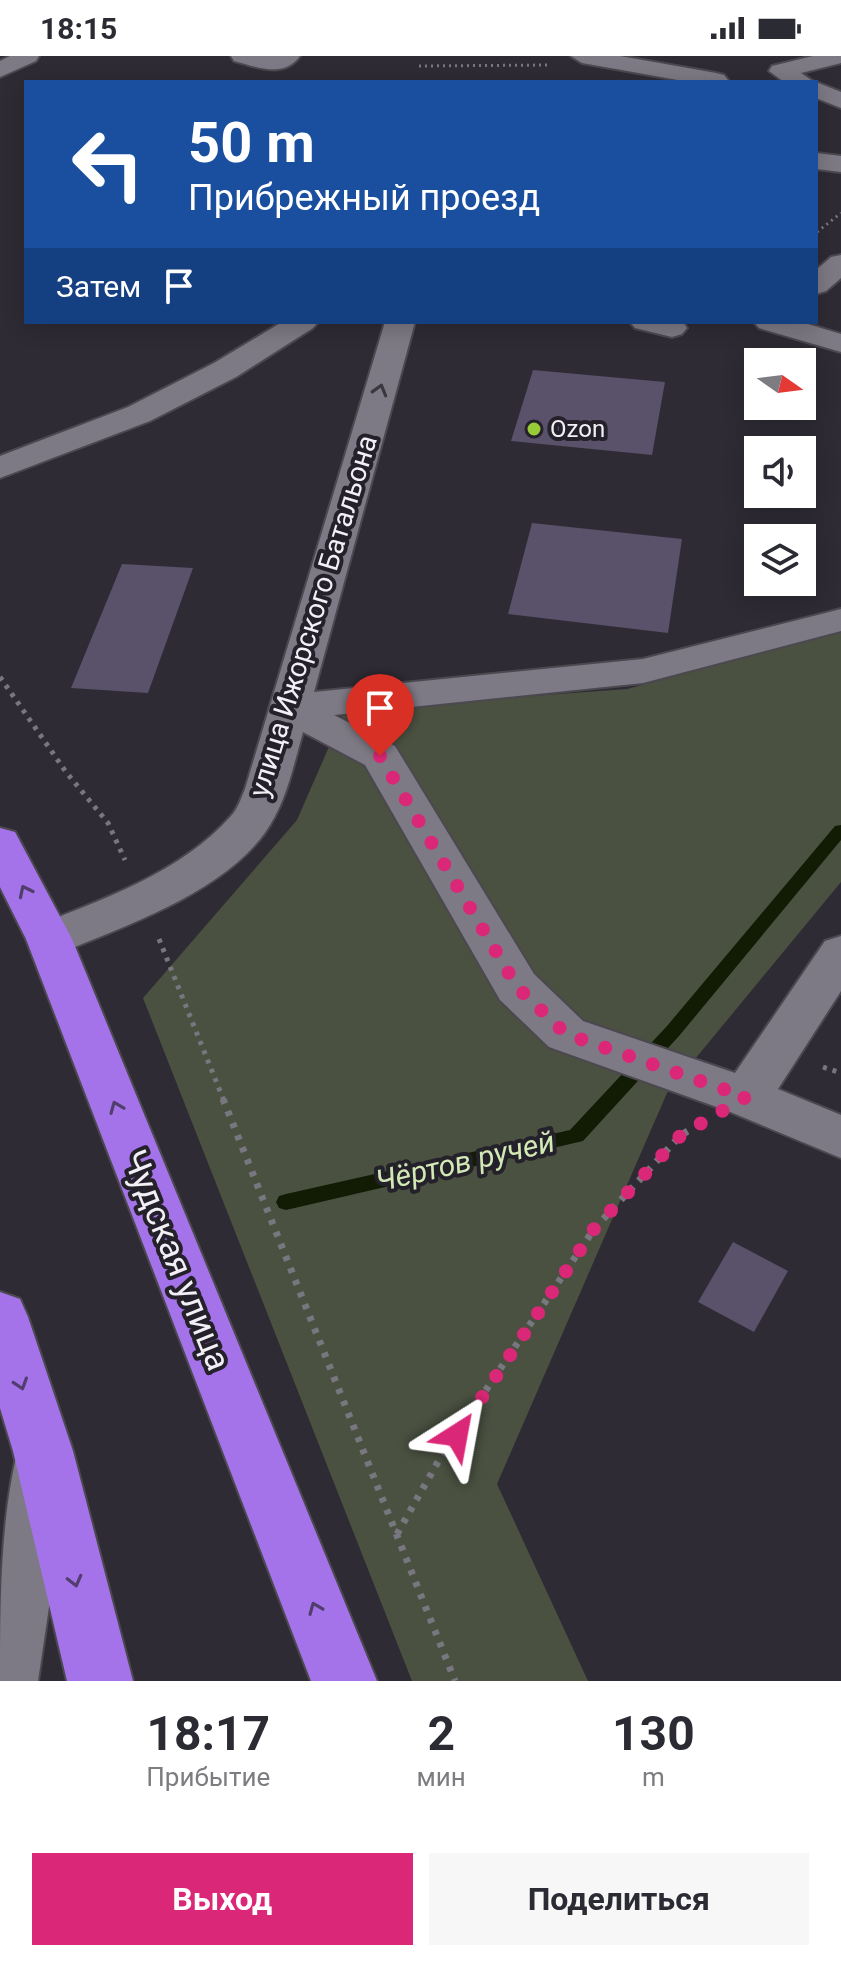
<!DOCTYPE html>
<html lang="ru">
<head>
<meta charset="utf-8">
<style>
  :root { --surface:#fff; --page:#f7f7f7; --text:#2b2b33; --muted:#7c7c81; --accent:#db2777 }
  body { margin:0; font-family:Roboto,sans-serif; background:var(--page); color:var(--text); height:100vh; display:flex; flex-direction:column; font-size:30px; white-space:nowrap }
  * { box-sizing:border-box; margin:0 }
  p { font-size:26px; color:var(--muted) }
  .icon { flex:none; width:44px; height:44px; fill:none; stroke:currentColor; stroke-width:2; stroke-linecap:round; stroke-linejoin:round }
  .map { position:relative; height:1625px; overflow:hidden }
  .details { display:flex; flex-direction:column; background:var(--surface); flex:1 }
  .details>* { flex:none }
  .hud { position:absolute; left:24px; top:24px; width:794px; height:244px; border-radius:0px; box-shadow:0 4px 20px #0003; background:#1a4fa0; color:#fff; overflow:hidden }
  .needle { width:52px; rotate:104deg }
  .buttons { position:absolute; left:744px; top:292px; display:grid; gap:16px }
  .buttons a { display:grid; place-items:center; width:72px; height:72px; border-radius:0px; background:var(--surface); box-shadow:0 4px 20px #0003; font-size:40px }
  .pin { position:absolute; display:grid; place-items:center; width:68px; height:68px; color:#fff; margin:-82px -34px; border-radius:50% 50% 50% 0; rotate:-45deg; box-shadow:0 0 8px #0007 }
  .pin .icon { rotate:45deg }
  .me { position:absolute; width:88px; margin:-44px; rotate:34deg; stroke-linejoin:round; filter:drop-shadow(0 0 6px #0008) }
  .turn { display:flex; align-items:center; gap:28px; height:168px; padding:0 32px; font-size:36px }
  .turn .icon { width:104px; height:104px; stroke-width:2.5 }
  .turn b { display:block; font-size:56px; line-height:68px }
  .then { display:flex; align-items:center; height:76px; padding:0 32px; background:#0003; gap:16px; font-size:30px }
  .eta { display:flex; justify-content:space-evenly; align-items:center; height:136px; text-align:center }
  .eta b { font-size:48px; font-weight:700; line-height:56px }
  .action { display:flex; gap:16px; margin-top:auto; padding:16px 32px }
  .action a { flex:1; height:92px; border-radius:0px; background:var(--accent); color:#fff; font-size:32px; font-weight:700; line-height:92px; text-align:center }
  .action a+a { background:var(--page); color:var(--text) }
  .status { display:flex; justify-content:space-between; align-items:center; height:56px; padding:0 40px; background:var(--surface); direction:ltr }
  .status svg { height:22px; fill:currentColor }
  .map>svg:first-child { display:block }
</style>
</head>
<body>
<div class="status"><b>18:15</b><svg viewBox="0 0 49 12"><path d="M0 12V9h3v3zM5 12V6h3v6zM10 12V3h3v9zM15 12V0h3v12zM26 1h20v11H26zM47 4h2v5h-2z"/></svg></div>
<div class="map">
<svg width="841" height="1625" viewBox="0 0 841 1625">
  <rect width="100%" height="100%" fill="#2e2b34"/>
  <path fill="#4a5141" d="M841,576v250l-174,211 -170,391 91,197h-176l-269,-683 154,-178 48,-110 282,-21z"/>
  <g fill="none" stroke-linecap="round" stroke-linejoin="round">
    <path fill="#121b04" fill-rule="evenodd" d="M841,769v15l-162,196 -96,105 -297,69 -7,-2 -3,-6 3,-6 7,-2 284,-64 97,-104 168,-200z"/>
  </g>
  <path fill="#5a516b" d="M533,314l132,12 -13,73 -141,-14z
    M532,467l150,16 -14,94 -160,-19z
    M122,508l71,4 -45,125 -77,-5z
    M733,1186l55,29 -34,61 -56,-30z"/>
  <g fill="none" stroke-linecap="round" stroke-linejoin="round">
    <g stroke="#4b4850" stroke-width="4">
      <path id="minor" d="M10,0h29l-3,5 -36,16v-16z
        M231,0h69c-17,23 -43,11 -66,5z
        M571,0h49l96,17 8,2 4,5 -39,2 -107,-19z
        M813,0h28v7l-40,10 13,9h-30l-15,-11 3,-5z
        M816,26l25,10v16l-25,-10z
        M816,97l25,3v16l-25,-3z
        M841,199v23l-15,13 -10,3v-24l15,-13z
        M282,266h36l-5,6 -77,49 -86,44 -150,57v-22l128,-49 86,-44z
        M385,266h30l-101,370 329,-33 198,-50v22l-198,52 -309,32 61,31 139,228 49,47 152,52 90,-132 16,-5v55l-63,98 63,26v43l-113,-47 -179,-64 -49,-47 -135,-235 -62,-33c-10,35 -17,72 -39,102 -43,58 -134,90 -199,117l-16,5 -16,-5 -7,-12 7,-12c68,-27 148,-54 198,-111 7,-7 10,-18 14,-27z
        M630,266h53l4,6 -5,6 -10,3 -37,-9z
        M754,266h47l40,12v18l-82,-24z
        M40,1381l21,9 9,20 -32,215h-38c0,-76 0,-164 19,-235z"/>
    </g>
    <g stroke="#4b4850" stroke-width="4">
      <path id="highway" d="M0,772l15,4 57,107 305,742h-66l-285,-742 -26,-52z
        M0,1236l20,7 8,18 45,134 60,230h-66l-54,-230 -13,-43z"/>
    </g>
    <path stroke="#78767e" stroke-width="3" stroke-dasharray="2 4" stroke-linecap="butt" d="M419,10l132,-1
      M817,176l24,-19"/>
    <path stroke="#78767e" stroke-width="5" stroke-dasharray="4 6" stroke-linecap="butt" d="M0,621l66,95 42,51 17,37
      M159,883l65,162
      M823,1011l18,6"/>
    <path stroke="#78767e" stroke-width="7" stroke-dasharray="5 8" stroke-linecap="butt" d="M223,1043l232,582
      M397,1478l42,-74 155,-231 87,-94 12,-7"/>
    <use href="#minor" fill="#7e7a85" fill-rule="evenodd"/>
    <use href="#highway" fill="#a573e9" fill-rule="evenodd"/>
  </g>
  <defs><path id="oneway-chevron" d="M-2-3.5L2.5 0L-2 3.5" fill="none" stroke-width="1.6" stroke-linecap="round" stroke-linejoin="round" transform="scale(2)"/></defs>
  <use stroke="#3a3741" href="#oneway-chevron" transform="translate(380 334) rotate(-74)"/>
  <g stroke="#513e6d">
    <use href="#oneway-chevron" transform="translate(25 835) rotate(-116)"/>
    <use href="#oneway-chevron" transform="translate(116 1051) rotate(-112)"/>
    <use href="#oneway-chevron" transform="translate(21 1328) rotate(72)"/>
    <use href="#oneway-chevron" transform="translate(75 1525) rotate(76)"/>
    <use href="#oneway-chevron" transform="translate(315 1552) rotate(-112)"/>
  </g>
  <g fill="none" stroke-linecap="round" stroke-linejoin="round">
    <path stroke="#db2777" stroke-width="14" stroke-dasharray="0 25.2" d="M380,700l137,231 49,47 180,63 -65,38 -87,94 -137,206"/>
  </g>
  <circle fill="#97cc38" stroke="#24212a" stroke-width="3" cx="534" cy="373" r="8"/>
  <g text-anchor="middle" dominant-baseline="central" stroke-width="8" stroke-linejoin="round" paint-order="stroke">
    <g font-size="24" fill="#f2f0f6" stroke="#24212a" text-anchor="start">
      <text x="550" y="373">Ozon</text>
    </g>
    <g font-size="28" fill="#f2f0f6" stroke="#24212a">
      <text transform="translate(313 560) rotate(-73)">улица Ижорского Батальона</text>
    </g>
    <g font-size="30" font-style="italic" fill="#d2e9b5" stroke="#24212a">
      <text transform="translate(465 1105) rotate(-13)">Чёртов ручей</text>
    </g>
    <g font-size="34" fill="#f2f0f6" stroke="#24212a">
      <text transform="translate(177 1204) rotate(68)">Чудская улица</text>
    </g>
  </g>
</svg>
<div class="buttons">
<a><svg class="needle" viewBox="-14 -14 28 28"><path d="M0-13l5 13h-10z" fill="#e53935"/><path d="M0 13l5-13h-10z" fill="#7c7c81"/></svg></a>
<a><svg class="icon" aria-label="sound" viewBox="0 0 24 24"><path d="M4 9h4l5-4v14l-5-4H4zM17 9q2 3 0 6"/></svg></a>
<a><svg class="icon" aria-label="layers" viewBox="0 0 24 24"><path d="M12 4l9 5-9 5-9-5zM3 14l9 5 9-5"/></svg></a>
</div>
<div class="pin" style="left:380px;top:700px;background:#d93025"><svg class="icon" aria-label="arrive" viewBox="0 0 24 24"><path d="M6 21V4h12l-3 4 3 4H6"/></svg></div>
<svg class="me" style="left:457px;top:1379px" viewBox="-20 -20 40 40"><path d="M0-17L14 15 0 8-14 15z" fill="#db2777" stroke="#fff" stroke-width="4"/></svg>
<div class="hud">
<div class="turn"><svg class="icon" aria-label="left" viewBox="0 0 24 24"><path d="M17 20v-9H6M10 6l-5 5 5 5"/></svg><div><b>50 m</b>Прибрежный проезд</div></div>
<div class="then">Затем<svg class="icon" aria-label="arrive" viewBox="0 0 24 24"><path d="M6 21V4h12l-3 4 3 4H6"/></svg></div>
</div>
</div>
<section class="details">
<div class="eta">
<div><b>18:17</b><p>Прибытие</p></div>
<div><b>2</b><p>мин</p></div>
<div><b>130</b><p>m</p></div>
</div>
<div class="action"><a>Выход</a><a>Поделиться</a></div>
</section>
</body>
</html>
